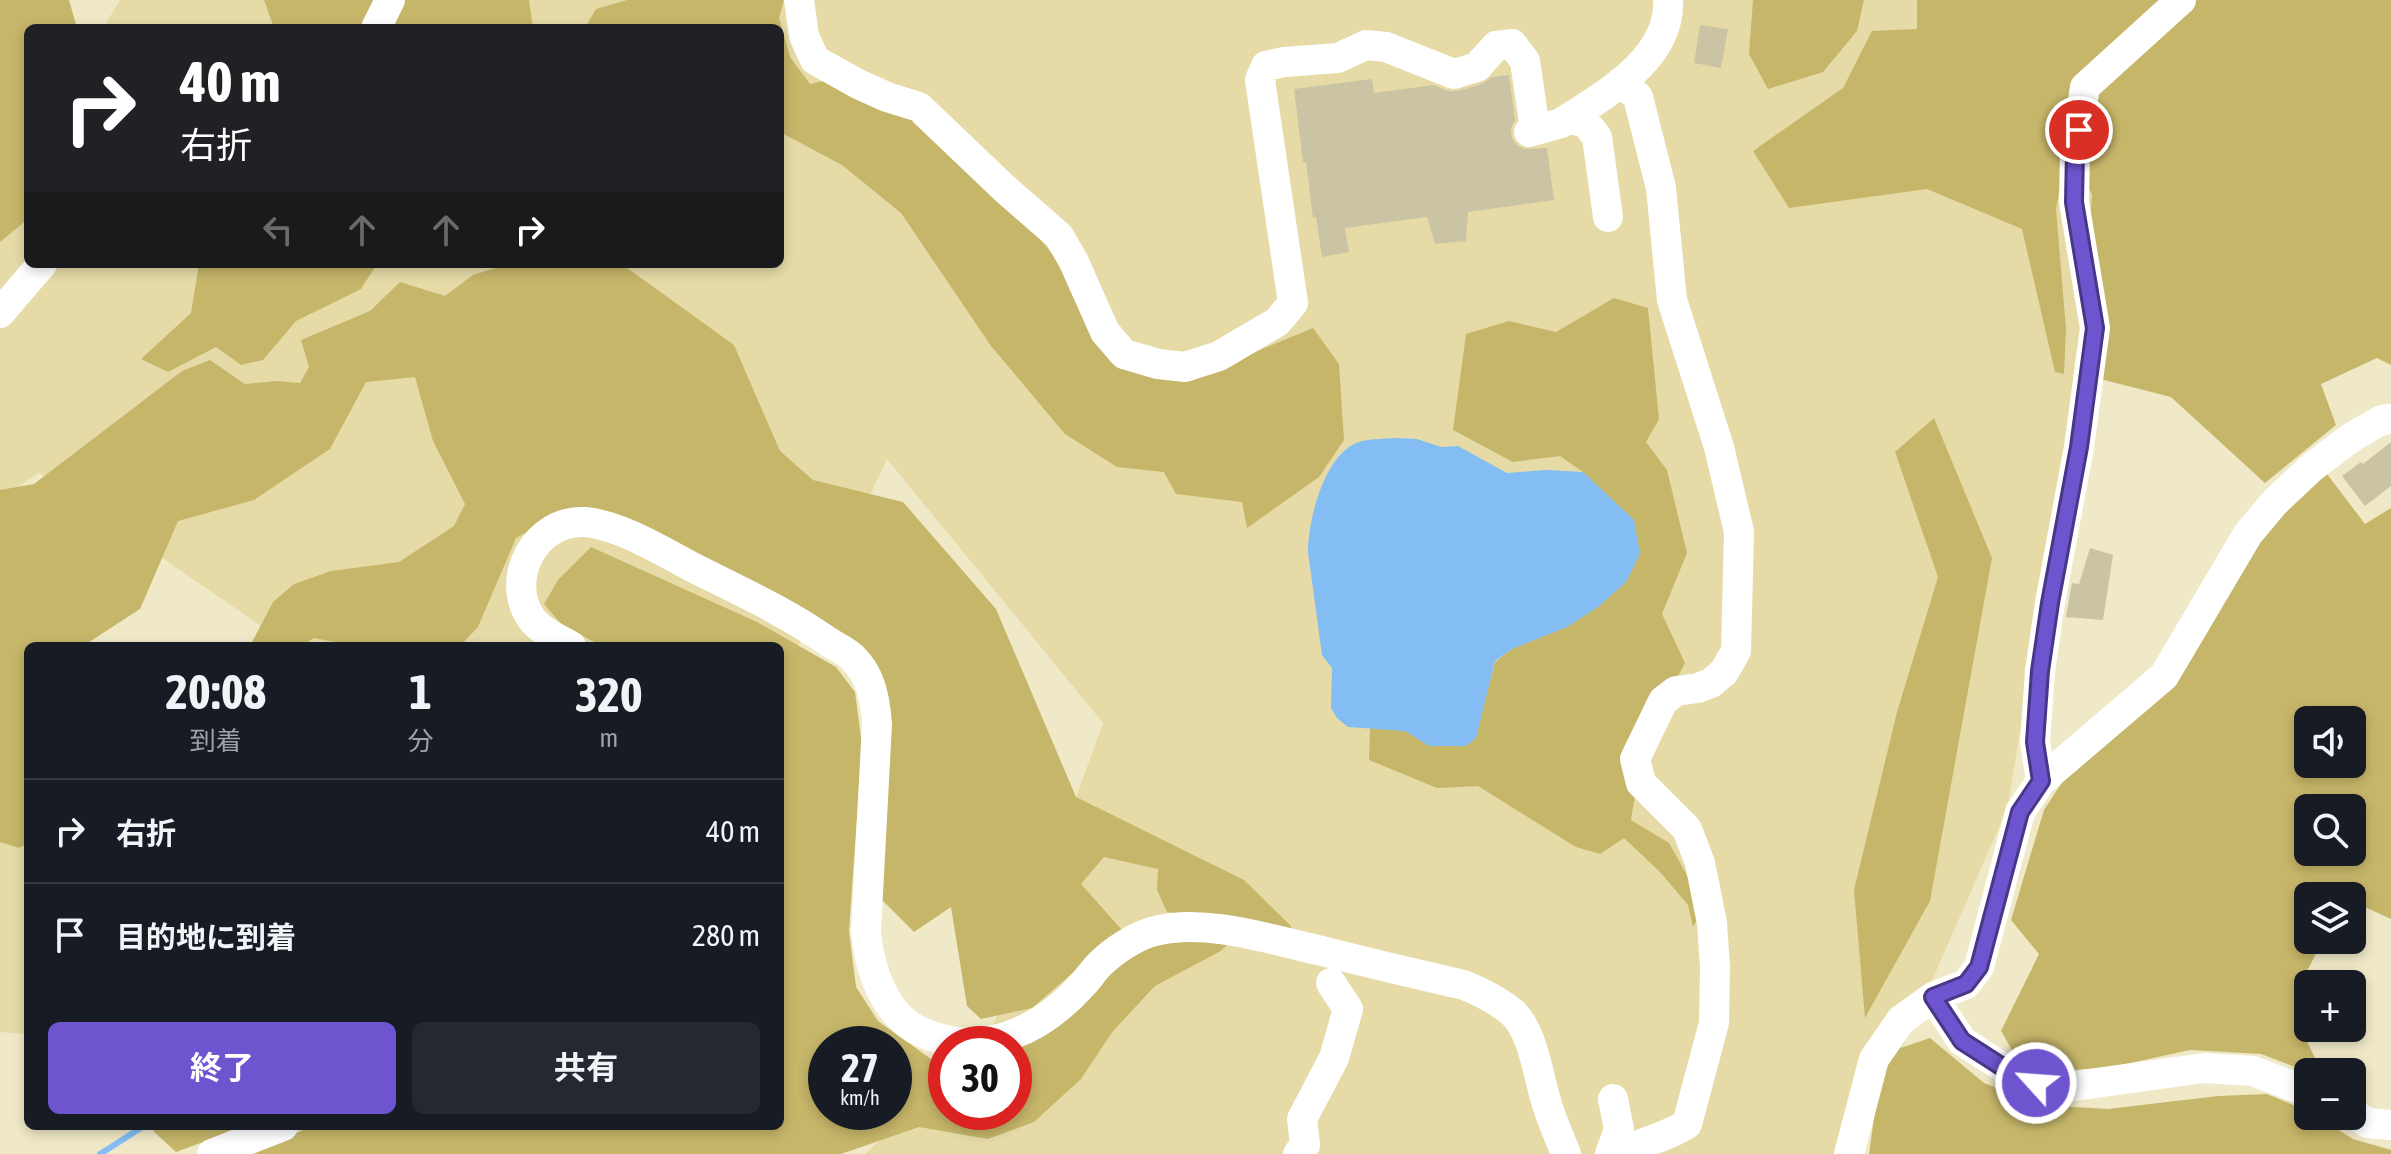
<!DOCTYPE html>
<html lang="ja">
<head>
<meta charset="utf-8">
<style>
  :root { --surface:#171b24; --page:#242831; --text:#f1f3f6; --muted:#9ea1a6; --line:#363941; --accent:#6e54ce }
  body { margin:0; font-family:"Asap Condensed","Noto Sans JP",sans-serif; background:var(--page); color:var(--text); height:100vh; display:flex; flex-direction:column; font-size:30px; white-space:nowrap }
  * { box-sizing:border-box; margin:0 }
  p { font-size:26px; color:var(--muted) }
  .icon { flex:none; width:44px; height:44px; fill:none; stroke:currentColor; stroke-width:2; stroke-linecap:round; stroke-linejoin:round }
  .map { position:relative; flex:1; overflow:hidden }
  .details { position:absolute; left:24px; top:642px; width:760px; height:488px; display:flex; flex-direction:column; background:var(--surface); border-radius:12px; box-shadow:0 4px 12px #0003 }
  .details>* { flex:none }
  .banner { position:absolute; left:24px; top:24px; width:760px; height:244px; border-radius:12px; box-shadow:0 4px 12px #0003; background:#202124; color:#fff; overflow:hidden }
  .tools { position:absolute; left:2294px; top:706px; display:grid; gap:16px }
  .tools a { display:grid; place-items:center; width:72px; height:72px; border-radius:12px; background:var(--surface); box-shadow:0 4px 12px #0003; font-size:40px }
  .speed { position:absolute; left:808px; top:1026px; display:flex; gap:16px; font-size:40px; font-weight:700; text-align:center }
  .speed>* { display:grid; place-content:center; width:104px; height:104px; border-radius:50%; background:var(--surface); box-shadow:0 4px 12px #0003; line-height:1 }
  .speed small { font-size:20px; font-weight:400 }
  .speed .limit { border:12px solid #d22; background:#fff; color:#111 }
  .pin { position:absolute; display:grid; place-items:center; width:68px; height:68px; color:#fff; margin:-34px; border:4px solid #fff; border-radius:50%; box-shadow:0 2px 8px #0007 }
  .me { position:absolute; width:88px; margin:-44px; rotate:296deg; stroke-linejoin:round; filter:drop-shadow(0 0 6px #0008) }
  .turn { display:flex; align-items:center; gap:28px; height:168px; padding:0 24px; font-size:36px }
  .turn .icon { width:104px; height:104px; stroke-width:2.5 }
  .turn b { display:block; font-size:56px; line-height:68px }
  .lanes { display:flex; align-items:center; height:76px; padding:0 24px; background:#0003; justify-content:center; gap:40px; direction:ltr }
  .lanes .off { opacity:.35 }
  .eta { display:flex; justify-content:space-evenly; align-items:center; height:136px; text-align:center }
  .eta b { font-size:48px; font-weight:700; line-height:56px }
  .primary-button { display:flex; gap:16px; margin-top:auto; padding:16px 24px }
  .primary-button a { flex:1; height:92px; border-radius:12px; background:var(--accent); color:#fff; font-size:32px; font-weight:700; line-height:92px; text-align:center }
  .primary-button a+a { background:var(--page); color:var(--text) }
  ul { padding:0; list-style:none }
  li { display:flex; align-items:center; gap:24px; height:104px; padding:0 24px; border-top:2px solid var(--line) }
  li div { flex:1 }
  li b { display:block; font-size:30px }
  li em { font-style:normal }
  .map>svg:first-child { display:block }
</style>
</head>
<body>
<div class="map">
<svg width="2391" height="1154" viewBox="0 0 2391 1154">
  <rect width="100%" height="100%" fill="#f0e9c8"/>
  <path fill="#e6dba7" d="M120,0h1879l109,179 -100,628 -152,347h-991l81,-74v32h68v-68l-27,-2 116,-319 -216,-264 -107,225v-38h-490l-251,-173 -39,26v-313l28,-32v110h752v-236h-677z
    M0,842l19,6 9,-5v142l-4,49 -24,-2z"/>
  <path fill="#c6b66a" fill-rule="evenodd" d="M0,0h69l8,28h-49v191l-28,23z
    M264,0h123l-15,28h-98z
    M395,0h134l4,28h-155z
    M627,0h157l-5,18 11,39 20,27 17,-4 88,28 44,37 96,112 21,46 51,64 87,2 99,-41 26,36 5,76 -25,37 -72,51 -5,-26 -66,-8 -12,-22 -47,-5 -52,-33 -74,-88 -90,-133 -59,-48 -62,-33v-104h-195l11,-19z
    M1753,0h111l-7,31 -34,41 -55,17 -19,-35z
    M1917,0h252l-92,93 -21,116 10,120 -2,45 -9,-2 -33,-143 -95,-40 -138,19 -36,-57 90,-63 29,-57 45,-2z
    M2189,0h202v365l-14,-7 -56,26 15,41 -71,58 -94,-86 -75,-19 -8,-130 4,-53 -9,-21 4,-85z
    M199,264h178l-16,25 -65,32 -33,39 -22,5 -25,-18 -48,25 -27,-13 50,-46z
    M508,264h51l21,3 43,-2 111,80 46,106 33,29 90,22 93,107 80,188 168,83 47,46v10l-124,-24 -10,-22 1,-21 -54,-12 -23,27 41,46 -90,78 -51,11 -14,-13 -16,-99 -37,25 -34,-34 -19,-246 -304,-136 -41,22 -38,89 -18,19h-105l-41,-8 -13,8h-51l23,-44 21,-18 37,-13 68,-9 55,-36 11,-22 -32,-63 -18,-64 -49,5 -36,67 -76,51 -76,21 -38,88 -57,37h-55v197l-9,5 -19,-6v-352l34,-6 148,-113 28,-11 35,24 32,-3 23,2 9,-16 -8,-27 69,-29 30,-29 45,14 28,-21z
    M1614,298l34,10 11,111 -13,23 21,28 20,83 -25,61 23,49c-24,44 -47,108 -54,157l38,23 19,34 10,41 -5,9 -5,-22 -28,-33 -36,-34 -24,16 -24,-7 -98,-61 -41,2 -68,-28 1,-32 35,3 24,15 46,-8 20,-76 17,-13 55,-22 16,-155 -23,-16 -47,6 -60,-32 13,-96 43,-13 47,11z
    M1934,418l58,140 -62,343 -65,117 -11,-128 43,-178 41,-135 -43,-125z
    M2327,474l38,50 26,-16v411l-26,-12 -13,9v-20h-44v44h15l-18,35 -3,56 14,29 28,12h-35l-48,-18 -71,-4 -78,17 -52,4 -44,-14 -15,-26 38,-77 -28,-34 33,-110 19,-29 212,-264zM2308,720h44v44h-44zM2308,808h44v44h-44z
    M591,547l166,75 79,45 19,25 7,53 -13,186 7,56 22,34 53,38 15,2v51h68v-63l109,-94 36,-17h77l-17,14 -64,34 -42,45 -32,48 -47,43 -46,17 -69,-12 -78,27h-591l62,-28h468v-480h-178l-40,-21 -18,-21 14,-24zM826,1044h68v68h-68z
    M1930,1038l54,45 56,22 68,4 110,-13 49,-2 41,17v5h8l37,23 38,11v4h-522l14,-100z
    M163,1126h84l-71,26 -23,-21z"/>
  <path fill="#84bdf4" d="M1398,438l19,1 24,8 17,-1 49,27 39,-3 37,2 51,48 6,34 -14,28 -28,25 -31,20 -55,22 -17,12 -19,77 -10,8h-37l-24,-15 -57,-4 -11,-9 -6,-10 1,-40 -10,-13 -14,-103c0,-31 15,-92 46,-108 11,-6 31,-5 44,-6z"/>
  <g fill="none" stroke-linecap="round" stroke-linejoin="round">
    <path stroke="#84bdf4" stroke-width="6" d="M100,1154l44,-28"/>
  </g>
  <path fill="#cbc4a4" d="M1700,25l28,4 -7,39 -27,-5z
    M1509,75l6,45 -4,8 1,10 5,7 7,4 23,-1 7,52 -86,12 -2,29 -31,3 -8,-27 -82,11 4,24 -27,5 -6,-40 -3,1 -7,-56h-3l-9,-73 78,-10 2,14 60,-8 13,6h11l24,-7 10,-7z
    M2391,442v44l-26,20 -23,-30 19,-14 2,2z
    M2090,548l23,7 -10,65 -37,-3 6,-34 7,1z"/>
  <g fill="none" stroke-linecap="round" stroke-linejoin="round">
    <path stroke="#fff" stroke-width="30" d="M799,0l5,36 11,24 43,24 29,13 32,10 86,82 54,47 15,26 31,70 19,22 34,10 27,3 34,-11 58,-34 16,-19 -33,-223 6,-14 18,-4 54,-4 28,-13 20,2 68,27 23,-7 19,-21 16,-2 13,17 10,69
      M376,28l14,-28
      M1621,82l17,15 23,91 11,112 47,147 20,85 -3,119 -12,21 -13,11 -13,5 -22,3 -13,10 -28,58 6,24 46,46 13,34 12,60 3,44 -1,56 -27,101c-21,14 -45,17 -66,30
      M1569,118l17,5 11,14 11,80
      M1529,132l32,-9 8,-5c42,-27 102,-62 99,-118
      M0,313l42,-49
      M571,646c-14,-8 -31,-15 -40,-28 -27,-40 5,-99 54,-96 35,3 77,29 107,45 46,23 92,44 134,73 8,6 19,10 26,17 19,18 23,41 25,67l-11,207c3,38 18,84 55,101 61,28 121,-2 162,-48 6,-6 10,-13 16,-19 14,-14 36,-29 56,-34 51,-13 117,9 167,20 47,12 94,23 142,34 17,7 35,16 49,28 20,19 25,62 33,88 5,18 13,35 20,53
      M2041,781l-6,-39 5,-71 10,-68 29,-156 16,-119 -21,-126 1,-50 10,-65 96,-87
      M1933,997l29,44 42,27 32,15 31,4 137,-19 49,3 55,21
      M2352,1113l16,10 23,2
      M212,1154l71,-28
      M1298,1154l7,-9 -3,-26 32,-61 14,-49 -17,-26
      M1610,1154l9,-25 -6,-30
      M1849,1154l25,-95 27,-39 32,-23 33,-13 13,-17 41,-155 21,-31 123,-105 84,-142 26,-31 37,-35 41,-31 30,-17 9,-1"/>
  </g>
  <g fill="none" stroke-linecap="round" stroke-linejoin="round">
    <g stroke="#483786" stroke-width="20">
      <path id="route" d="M2036,1083l-32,-15 -42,-27 -29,-44 33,-13 13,-17 41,-155 21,-31 -6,-39 5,-71 10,-68 29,-156 16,-119 -21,-126 1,-50 4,-22"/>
    </g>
    <use href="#route" stroke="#6e54ce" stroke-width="14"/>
  </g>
</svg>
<div class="tools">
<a><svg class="icon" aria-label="sound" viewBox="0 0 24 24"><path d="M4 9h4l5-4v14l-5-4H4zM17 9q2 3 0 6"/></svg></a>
<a><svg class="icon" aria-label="search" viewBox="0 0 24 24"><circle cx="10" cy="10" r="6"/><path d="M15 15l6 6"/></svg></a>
<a><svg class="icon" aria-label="layers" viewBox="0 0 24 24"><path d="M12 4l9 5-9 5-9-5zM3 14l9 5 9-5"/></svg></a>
<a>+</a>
<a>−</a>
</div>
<div class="speed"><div>27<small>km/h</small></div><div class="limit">30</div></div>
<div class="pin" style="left:2079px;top:130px;background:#d93025"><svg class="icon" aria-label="arrive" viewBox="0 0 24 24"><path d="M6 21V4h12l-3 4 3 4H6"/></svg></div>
<svg class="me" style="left:2036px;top:1083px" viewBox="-20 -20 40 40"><circle r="17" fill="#6e54ce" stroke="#fff" stroke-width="3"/><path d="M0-11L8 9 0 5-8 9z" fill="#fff"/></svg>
<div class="banner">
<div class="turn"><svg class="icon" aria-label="right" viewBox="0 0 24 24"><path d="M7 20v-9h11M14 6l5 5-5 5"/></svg><div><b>40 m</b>右折</div></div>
<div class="lanes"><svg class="icon off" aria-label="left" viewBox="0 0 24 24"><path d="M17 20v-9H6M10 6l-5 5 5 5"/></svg><svg class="icon off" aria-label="ahead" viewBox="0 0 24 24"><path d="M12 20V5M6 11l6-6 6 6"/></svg><svg class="icon off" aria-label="ahead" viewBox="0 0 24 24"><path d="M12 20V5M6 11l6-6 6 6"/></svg><svg class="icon" aria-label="right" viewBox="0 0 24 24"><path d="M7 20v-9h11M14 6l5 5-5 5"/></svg></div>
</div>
<section class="details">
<div class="eta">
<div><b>20:08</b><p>到着</p></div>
<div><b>1</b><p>分</p></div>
<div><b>320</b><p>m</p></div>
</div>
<ul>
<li><svg class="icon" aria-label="right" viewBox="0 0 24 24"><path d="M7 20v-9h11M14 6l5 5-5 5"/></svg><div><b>右折</b></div><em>40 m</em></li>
<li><svg class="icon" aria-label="arrive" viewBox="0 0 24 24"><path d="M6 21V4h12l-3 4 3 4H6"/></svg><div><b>目的地に到着</b></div><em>280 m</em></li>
</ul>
<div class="primary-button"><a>終了</a><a>共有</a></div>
</section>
</div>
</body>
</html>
